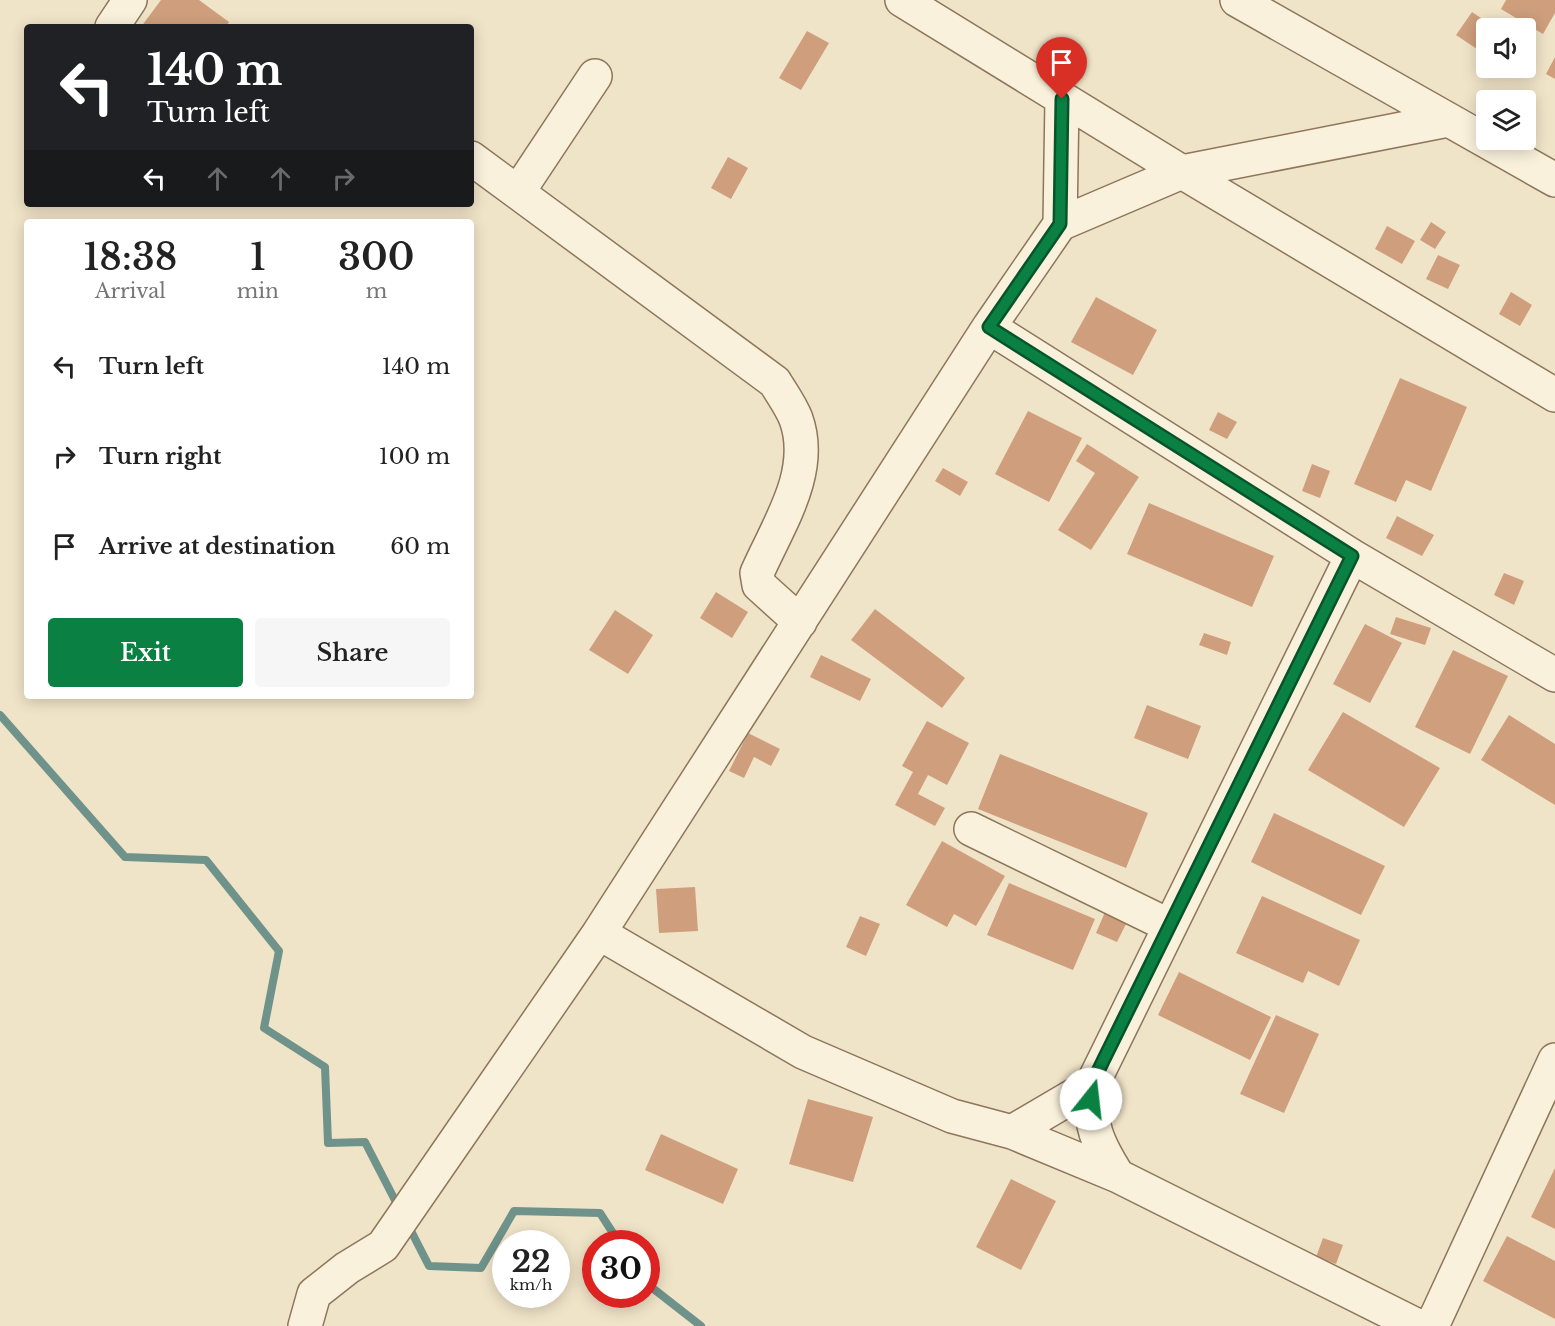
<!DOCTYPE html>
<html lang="en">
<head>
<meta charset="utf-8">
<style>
  :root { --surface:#fff; --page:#f6f6f6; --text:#222; --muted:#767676; --accent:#0b8043 }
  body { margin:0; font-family:"Libre Baskerville",serif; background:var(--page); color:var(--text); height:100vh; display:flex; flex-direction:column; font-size:22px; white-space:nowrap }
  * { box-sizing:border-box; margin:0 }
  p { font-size:20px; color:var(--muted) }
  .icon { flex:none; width:33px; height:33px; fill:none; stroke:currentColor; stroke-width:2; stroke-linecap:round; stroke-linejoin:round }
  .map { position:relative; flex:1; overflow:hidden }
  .panel { position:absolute; left:24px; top:219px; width:450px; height:480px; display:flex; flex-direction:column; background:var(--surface); border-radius:6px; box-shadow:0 3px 15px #0003 }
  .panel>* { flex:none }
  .hud { position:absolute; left:24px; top:24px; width:450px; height:183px; border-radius:6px; box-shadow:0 3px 15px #0003; background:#202124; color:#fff; overflow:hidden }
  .controls { position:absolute; left:1476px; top:18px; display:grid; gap:12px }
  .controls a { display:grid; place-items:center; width:60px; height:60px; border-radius:6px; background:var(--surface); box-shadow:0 3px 15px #0003; font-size:30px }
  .speed { position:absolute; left:492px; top:1230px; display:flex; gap:12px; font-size:30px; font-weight:700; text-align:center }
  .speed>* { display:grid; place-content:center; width:78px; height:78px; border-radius:50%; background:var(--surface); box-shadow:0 3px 15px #0003; line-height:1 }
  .speed small { font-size:15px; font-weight:400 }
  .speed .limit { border:9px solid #d22; background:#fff; color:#111 }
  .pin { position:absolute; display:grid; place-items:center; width:51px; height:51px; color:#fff; margin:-62px -26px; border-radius:50% 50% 50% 0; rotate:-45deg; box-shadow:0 0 6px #0007 }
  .pin .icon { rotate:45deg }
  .me { position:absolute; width:66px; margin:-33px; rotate:16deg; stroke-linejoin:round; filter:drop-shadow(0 0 4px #0008) }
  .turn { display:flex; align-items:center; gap:21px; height:126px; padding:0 24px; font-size:27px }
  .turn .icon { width:78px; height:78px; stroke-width:2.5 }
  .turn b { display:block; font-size:42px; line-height:51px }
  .lanes { display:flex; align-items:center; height:57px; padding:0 24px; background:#0003; justify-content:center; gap:30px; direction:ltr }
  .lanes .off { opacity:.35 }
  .eta { display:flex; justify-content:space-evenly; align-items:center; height:102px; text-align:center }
  .eta b { font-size:36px; font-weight:600; line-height:42px }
  .primary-button { display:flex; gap:12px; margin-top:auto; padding:12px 24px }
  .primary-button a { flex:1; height:69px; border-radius:6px; background:var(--accent); color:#fff; font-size:24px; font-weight:600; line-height:69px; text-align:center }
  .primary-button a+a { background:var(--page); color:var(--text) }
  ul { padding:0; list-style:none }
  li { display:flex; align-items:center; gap:18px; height:90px; padding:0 24px }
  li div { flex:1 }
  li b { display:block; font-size:22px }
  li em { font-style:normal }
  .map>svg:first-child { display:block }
</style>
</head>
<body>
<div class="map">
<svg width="1555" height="1326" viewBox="0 0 1555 1326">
  <rect width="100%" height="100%" fill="#f0e4c8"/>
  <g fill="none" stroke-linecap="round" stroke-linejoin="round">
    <path stroke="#6f938a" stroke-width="8" d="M0,715l125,142 81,3 73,91 -15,77 61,39 3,76 37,-1 34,66
      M408,1225l21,41 52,2 33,-57 86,2 20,31
      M646,1283l55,43"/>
  </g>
  <path fill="#cf9f7d" d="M161,0h38l30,22 -3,5h-85z
    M1506,0h49v13l-12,21 -42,-25z
    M1472,12l21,14 -7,2v7l-9,14 -21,-14z
    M807,31l22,12 -28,47 -22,-12z
    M1555,57v22l-9,-5z
    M728,157l20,11 -17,31 -20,-11z
    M1431,222l15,10 -11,17 -15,-9z
    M1387,226l28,15 -13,23 -27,-15z
    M1438,255l22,10 -12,24 -22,-10z
    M1511,292l21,13 -12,21 -21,-12z
    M1096,297l61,33 -24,45 -62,-33z
    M1400,378l67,29 -36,84 -25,-11 -10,22 -42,-18z
    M1028,411l54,27 -33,64 -54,-28z
    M1218,412l19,10 -10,17 -18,-9z
    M1087,444l52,33 -48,73 -33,-20 37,-57 -19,-12z
    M1312,464l18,7 -10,27 -18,-7z
    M943,468l25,14 -8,14 -25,-15z
    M1149,503l125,53 -22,51 -125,-53z
    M1397,516l37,19 -12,21 -36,-18z
    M1504,573l20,8 -10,24 -20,-10z
    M716,592l32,20 -16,26 -32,-20z
    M875,609l90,69 -23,30 -91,-68z
    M615,610l38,25 -25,39 -39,-24z
    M1396,617l35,11 -6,17 -35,-11z
    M1365,624l37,19 -32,60 -37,-19z
    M1204,633l27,9 -4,13 -28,-10z
    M1453,650l55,26 -38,78 -55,-27z
    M821,655l50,24 -11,22 -50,-24z
    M1147,705l54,21 -13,33 -54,-21z
    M1343,712l97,56 -36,59 -96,-57z
    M1509,715l46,29v61l-74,-45z
    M927,721l42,22 -22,42 -19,-10 -10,19 27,14 -10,18 -40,-21 18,-33 -11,-6z
    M748,733l32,16 -9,17 -17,-9 -10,21 -15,-7z
    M1000,754l148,59 -22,55 -148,-59z
    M1274,813l111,53 -24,49 -110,-53z
    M942,841l63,35 -29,50 -22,-12 -7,13 -41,-22z
    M1009,883l86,36 -22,51 -86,-35z
    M695,887l3,44 -39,2 -3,-44z
    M1262,896l98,44 -21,46 -31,-15 -5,12 -67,-30z
    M1105,912l22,10 -10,20 -21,-9z
    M860,916l20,8 -14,32 -20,-9z
    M1179,972l92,45 -21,43 -92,-45z
    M1276,1015l43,19 -35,79 -44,-19z
    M808,1099l65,18 -20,65 -64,-18z
    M661,1134l77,35 -15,35 -78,-34z
    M1555,1168v61l-24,-12z
    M1011,1179l45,22 -35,69 -45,-23z
    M1507,1236l48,25v58l-72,-38z
    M1323,1238l20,7 -7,19 -20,-7z"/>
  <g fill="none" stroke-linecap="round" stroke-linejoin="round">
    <g stroke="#8d765c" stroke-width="36">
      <path id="minor" d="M902,0l280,172 373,223
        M1237,0l318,180
        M112,27l18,-27
        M1448,120l-266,52 -122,52 -71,103 363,229 203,119
        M471,158l304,224c7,12 16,24 21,37 19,53 -18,106 -39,154l2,12 41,37
        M518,192l77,-116
        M1060,224l2,-125
        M989,327l-390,606 204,119 149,64 60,16 80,-47
        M1352,556l-260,529c-3,40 5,58 26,91l300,150
        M971,829l199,97
        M1012,1132l106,44
        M305,1326l9,-32 33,-26 36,-22 216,-313
        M1432,1326l123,-266"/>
    </g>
    <use href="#minor" stroke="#faf1dc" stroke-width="33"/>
  </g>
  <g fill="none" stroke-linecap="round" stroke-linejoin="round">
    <g stroke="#07532c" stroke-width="15">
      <path id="route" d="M1062,99l-2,125 -71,103 363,229 -249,505 -11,23 -1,15"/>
    </g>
    <use href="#route" stroke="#0b8043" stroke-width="10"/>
  </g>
</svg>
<div class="controls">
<a><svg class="icon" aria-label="sound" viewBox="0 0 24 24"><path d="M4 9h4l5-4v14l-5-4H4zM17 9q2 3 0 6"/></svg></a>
<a><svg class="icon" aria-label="layers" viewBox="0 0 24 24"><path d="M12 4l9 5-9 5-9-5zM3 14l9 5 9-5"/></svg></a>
</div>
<div class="speed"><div>22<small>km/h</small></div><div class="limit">30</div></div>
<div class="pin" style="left:1062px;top:99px;background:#d93025"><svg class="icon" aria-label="arrive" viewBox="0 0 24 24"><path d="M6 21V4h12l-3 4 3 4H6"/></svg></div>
<svg class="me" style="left:1091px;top:1099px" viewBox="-20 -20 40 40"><circle r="19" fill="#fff"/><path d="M0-13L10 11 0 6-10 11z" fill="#0b8043"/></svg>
<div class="hud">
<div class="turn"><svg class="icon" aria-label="left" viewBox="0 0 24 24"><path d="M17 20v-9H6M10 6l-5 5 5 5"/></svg><div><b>140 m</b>Turn left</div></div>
<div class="lanes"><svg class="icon" aria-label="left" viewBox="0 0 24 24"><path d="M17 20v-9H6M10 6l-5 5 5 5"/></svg><svg class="icon off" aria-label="ahead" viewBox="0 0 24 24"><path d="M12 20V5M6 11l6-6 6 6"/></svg><svg class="icon off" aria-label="ahead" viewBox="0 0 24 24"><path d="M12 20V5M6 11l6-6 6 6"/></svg><svg class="icon off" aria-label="right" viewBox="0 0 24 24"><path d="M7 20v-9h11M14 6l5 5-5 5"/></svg></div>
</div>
<section class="panel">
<div class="eta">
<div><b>18:38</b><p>Arrival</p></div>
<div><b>1</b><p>min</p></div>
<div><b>300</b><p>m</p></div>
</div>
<ul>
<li><svg class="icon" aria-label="left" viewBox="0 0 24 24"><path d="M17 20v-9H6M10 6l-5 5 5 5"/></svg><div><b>Turn left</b></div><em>140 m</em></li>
<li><svg class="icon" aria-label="right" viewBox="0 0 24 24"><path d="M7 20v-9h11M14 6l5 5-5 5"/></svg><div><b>Turn right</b></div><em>100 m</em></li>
<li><svg class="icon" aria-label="arrive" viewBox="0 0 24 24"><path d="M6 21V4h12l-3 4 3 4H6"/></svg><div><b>Arrive at destination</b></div><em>60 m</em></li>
</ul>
<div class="primary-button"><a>Exit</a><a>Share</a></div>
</section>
</div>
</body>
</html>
